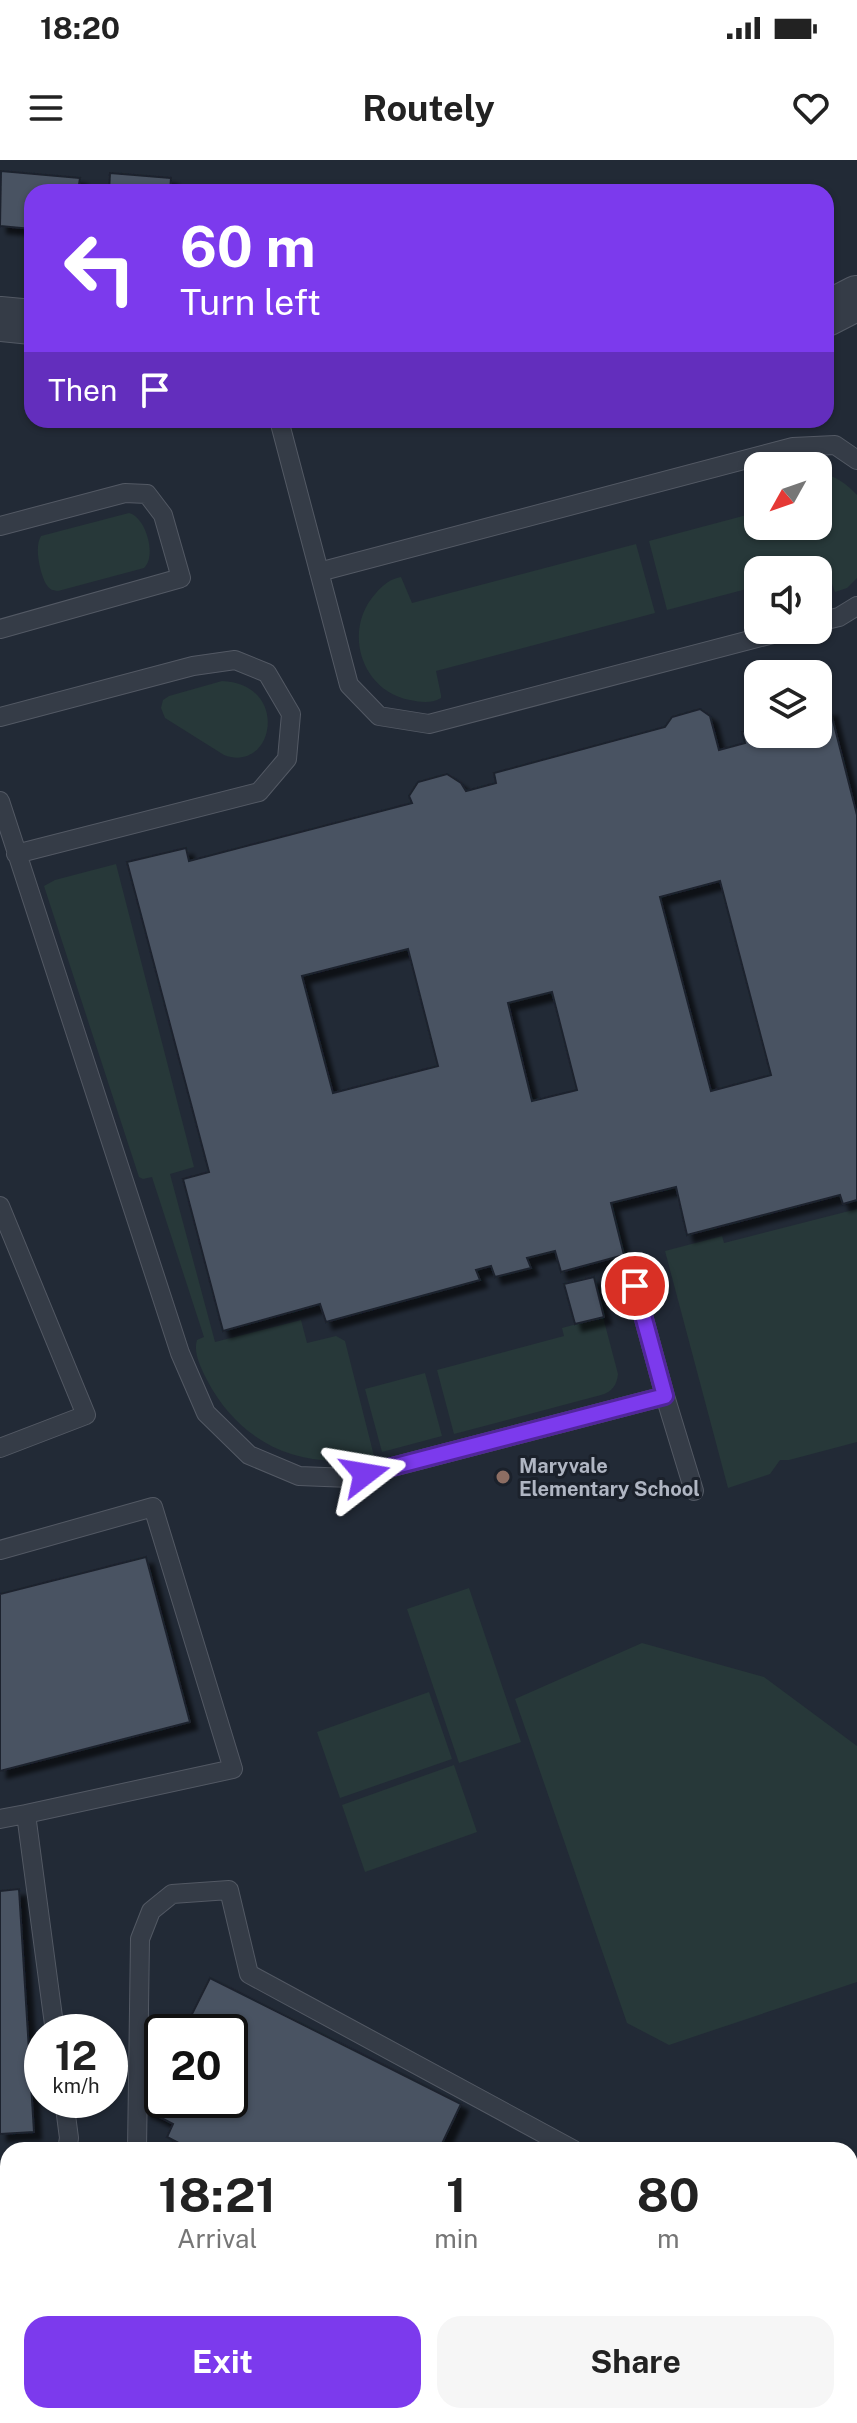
<!DOCTYPE html>
<html lang="en">
<head>
<meta charset="utf-8">
<style>
  :root { --surface:#fff; --page:#f6f6f6; --text:#222; --muted:#767676; --accent:#7c3aed }
  body { margin:0; font-family:"Public Sans",sans-serif; background:var(--page); color:var(--text); height:100vh; display:flex; flex-direction:column; font-size:30px; white-space:nowrap }
  * { box-sizing:border-box; margin:0 }
  p { font-size:26px; color:var(--muted) }
  .icon { flex:none; width:44px; height:44px; fill:none; stroke:currentColor; stroke-width:2; stroke-linecap:round; stroke-linejoin:round }
  .map { position:relative; flex:1; overflow:hidden }
  .details { position:absolute; left:0px; top:1982px; width:858px; height:282px; display:flex; flex-direction:column; background:var(--surface); border-radius:24px 24px 0 0; box-shadow:0 2px 6px #0004 }
  .details>* { flex:none }
  .top-card { position:absolute; left:24px; top:24px; width:810px; height:244px; border-radius:24px; box-shadow:0 2px 6px #0004; background:#7c3aed; color:#fff; overflow:hidden }
  .needle { width:52px; rotate:230deg }
  .tools { position:absolute; left:744px; top:292px; display:grid; gap:16px }
  .tools a { display:grid; place-items:center; width:88px; height:88px; border-radius:16px; background:var(--surface); box-shadow:0 2px 6px #0004; font-size:40px }
  .speed { position:absolute; left:24px; top:1854px; display:flex; gap:16px; font-size:40px; font-weight:700; text-align:center }
  .speed>* { display:grid; place-content:center; width:104px; height:104px; border-radius:50%; background:var(--surface); box-shadow:0 2px 6px #0004; line-height:1 }
  .speed small { font-size:20px; font-weight:400 }
  .speed .limit { border:4px solid #111; border-radius:12px; background:#fff; color:#111 }
  .pin { position:absolute; display:grid; place-items:center; width:68px; height:68px; color:#fff; margin:-34px; border:4px solid #fff; border-radius:50%; box-shadow:0 2px 8px #0007 }
  .me { position:absolute; width:88px; margin:-44px; rotate:76deg; stroke-linejoin:round; filter:drop-shadow(0 0 6px #0008) }
  .turn { display:flex; align-items:center; gap:28px; height:168px; padding:0 24px; font-size:36px }
  .turn .icon { width:104px; height:104px; stroke-width:2.5 }
  .turn b { display:block; font-size:56px; line-height:68px }
  .then { display:flex; align-items:center; height:76px; padding:0 24px; background:#0003; gap:16px; font-size:30px }
  .eta { display:flex; justify-content:space-evenly; align-items:center; height:136px; text-align:center }
  .eta b { font-size:48px; font-weight:700; line-height:56px }
  .action { display:flex; gap:16px; margin-top:auto; padding:16px 24px }
  .action a { flex:1; height:92px; border-radius:24px; background:var(--accent); color:#fff; font-size:32px; font-weight:700; line-height:92px; text-align:center }
  .action a+a { background:var(--page); color:var(--text) }
  .status { display:flex; justify-content:space-between; align-items:center; height:56px; padding:0 40px; background:var(--surface); direction:ltr }
  .status svg { height:22px; fill:currentColor }
  header { display:flex; justify-content:space-between; align-items:center; height:104px; padding:0 24px; background:var(--surface); font-size:36px; font-weight:700 }
  .map>svg:first-child { display:block }
</style>
</head>
<body>
<div class="status"><b>18:20</b><svg viewBox="0 0 49 12"><path d="M0 12V9h3v3zM5 12V6h3v6zM10 12V3h3v9zM15 12V0h3v12zM26 1h20v11H26zM47 4h2v5h-2z"/></svg></div>
<header><svg class="icon" aria-label="menu" viewBox="0 0 24 24"><path d="M4 6h16M4 12h16M4 18h16"/></svg>Routely<svg class="icon" aria-label="heart" viewBox="0 0 24 24"><path d="M12 20l-8-8c-3-5 5-10 8-4 3-6 11-1 8 4z"/></svg></header>
<div class="map">
<svg width="857" height="2263" viewBox="0 0 857 2263">
  <defs>
    <filter id="shadow"><feDropShadow dx="7" dy="7" stdDeviation="2" flood-color="#0009"/></filter>
  </defs>
  <rect width="100%" height="100%" fill="#222a36"/>
  <path fill="#273839" d="M818,312c16,3 28,11 39,23v83l-10,10 -12,4 -9,-24 -8,2h-60v16l-91,24 -18,-69 109,-29v14h60z
    M129,353c17,4 28,43 15,55l-86,23c-6,-1 -8,-1 -12,-7 -6,-11 -12,-37 -5,-48z
    M636,384l19,69 -219,58 5,24v3c-11,6 -20,4 -31,2 -49,-9 -68,-70 -34,-107 7,-8 14,-14 25,-16l11,26z
    M222,521c69,3 52,93 2,74l-59,-37 -4,-10 2,-8 6,-4z
    M116,704l78,303 -24,7 45,168 86,-22 6,23 29,-7 9,5 29,115c-71,16 -133,-11 -167,-76 -6,-12 -14,-27 -10,-40l7,-3 -52,-160 -9,2 -4,-2 -95,-291 11,-6z
    M857,1049v233l-68,18h-9l-10,14 -42,14 -63,-237 57,-15 2,7z
    M603,1157l15,57c-1,11 -6,18 -17,21l-147,39 -17,-64 127,-34 -2,-8z
    M425,1213l17,63 -60,16 -17,-63z
    M469,1428l52,154 -62,21 -52,-154z
    M642,1483l122,34 93,69v236l-188,63 -42,-22 -112,-324z
    M429,1532l23,67 -112,39 -23,-66z
    M454,1605l23,67 -112,40 -23,-67z"/>
  <path fill="#4a5362" stroke="#1d232d" stroke-width="2" fill-rule="evenodd" filter="url(#shadow)" d="M1,11l79,7 -2,14h-46v37l-32,-3z
    M110,13l61,5 -1,14h-61z
    M700,549l10,7 9,34 26,-7 -3,-11 16,-4v6h60v-22l12,-3 27,106v385l-14,4 -3,-9 -153,40 -11,-48 -65,16 13,52 -63,17 -6,-21 -28,7 4,10 -36,9 -4,-11 -15,4 4,10 -154,42 -6,-18 -97,27 -40,-152 26,-7 -82,-310 59,-14 3,13 223,-58 -3,-7 9,-14 29,-8 14,9 5,8 30,-8 -2,-10 171,-46 7,-10zM720,721l51,194 -60,16 -51,-194zM408,789l30,117 -105,27 -31,-117zM552,832l25,98 -45,11 -24,-98z
    M594,1117l10,40 -29,7 -11,-40z
    M146,1397l44,165 -190,49v-177z
    M19,1729l15,243 -34,2v-243z
    M210,1818l251,126 -22,46h-247l-25,-13 6,-13 -29,-15 18,-35v26h68v-68h-47z
    M857,2082v81l-7,2v-82z
    M625,2256h101l2,7h-101z"/>
  <g fill="none" stroke-linecap="round" stroke-linejoin="round">
    <g stroke="#535964" stroke-width="20">
      <path id="service" d="M279,260l70,265 30,31 50,8 359,-94
        M0,366l125,-33 22,1 16,21 18,63 -181,51
        M319,412l474,-125 42,-2 22,15
        M818,462l21,-5 18,-11
        M0,557l193,-51 42,-6 32,13 24,41 -4,45 -28,33 -243,62
        M0,641l180,552 26,60 43,42 50,21 51,2 315,-82 -30,-110
        M0,1046l86,209 -86,33
        M665,1236l29,95
        M0,1390l153,-43 80,262 -207,45
        M0,1659l26,-5 29,218
        M64,1940l5,38 -2,12
        M137,1990l3,-211 11,-28 21,-17 57,-4 20,84 325,176
        M850,2050l7,-2
        M850,2221l7,-2
        M459,2256l2,7
        M566,2256l2,7
        M27,2263l3,-7
        M112,2263l4,-7"/>
    </g>
    <g stroke="#535964" stroke-width="46">
      <path id="tertiary" d="M826,154l31,-16
        M0,159l32,3
        M0,2105l8,2
        M313,2256l11,7"/>
    </g>
    <use href="#service" stroke="#353c47" stroke-width="18"/>
    <use href="#tertiary" stroke="#353c47" stroke-width="44"/>
  </g>
  <g fill="none" stroke-linecap="round" stroke-linejoin="round">
    <g stroke="#51269a" stroke-width="20">
      <path id="route" d="M365,1314l300,-78 -30,-110"/>
    </g>
    <use href="#route" stroke="#7c3aed" stroke-width="14"/>
  </g>
  <circle fill="#8d6e63" stroke="#1b212b" stroke-width="3" cx="503" cy="1317" r="8"/>
  <g text-anchor="middle" dominant-baseline="central" stroke-width="6" stroke-linejoin="round" paint-order="stroke">
    <g font-size="20" font-weight="bold" fill="#b0b6c3" stroke="#1b212b" text-anchor="start">
      <text x="519" y="1306">Maryvale<tspan x="519" dy="23">Elementary School</tspan></text>
    </g>
  </g>
</svg>
<div class="tools">
<a><svg class="needle" viewBox="-14 -14 28 28"><path d="M0-13l5 13h-10z" fill="#e53935"/><path d="M0 13l5-13h-10z" fill="#767676"/></svg></a>
<a><svg class="icon" aria-label="sound" viewBox="0 0 24 24"><path d="M4 9h4l5-4v14l-5-4H4zM17 9q2 3 0 6"/></svg></a>
<a><svg class="icon" aria-label="layers" viewBox="0 0 24 24"><path d="M12 4l9 5-9 5-9-5zM3 14l9 5 9-5"/></svg></a>
</div>
<div class="speed"><div>12<small>km/h</small></div><div class="limit">20</div></div>
<div class="pin" style="left:635px;top:1126px;background:#d93025"><svg class="icon" aria-label="arrive" viewBox="0 0 24 24"><path d="M6 21V4h12l-3 4 3 4H6"/></svg></div>
<svg class="me" style="left:365px;top:1314px" viewBox="-20 -20 40 40"><path d="M0-17L14 15 0 8-14 15z" fill="#7c3aed" stroke="#fff" stroke-width="4"/></svg>
<div class="top-card">
<div class="turn"><svg class="icon" aria-label="left" viewBox="0 0 24 24"><path d="M17 20v-9H6M10 6l-5 5 5 5"/></svg><div><b>60 m</b>Turn left</div></div>
<div class="then">Then<svg class="icon" aria-label="arrive" viewBox="0 0 24 24"><path d="M6 21V4h12l-3 4 3 4H6"/></svg></div>
</div>
<section class="details">
<div class="eta">
<div><b>18:21</b><p>Arrival</p></div>
<div><b>1</b><p>min</p></div>
<div><b>80</b><p>m</p></div>
</div>
<div class="action"><a>Exit</a><a>Share</a></div>
</section>
</div>
</body>
</html>
